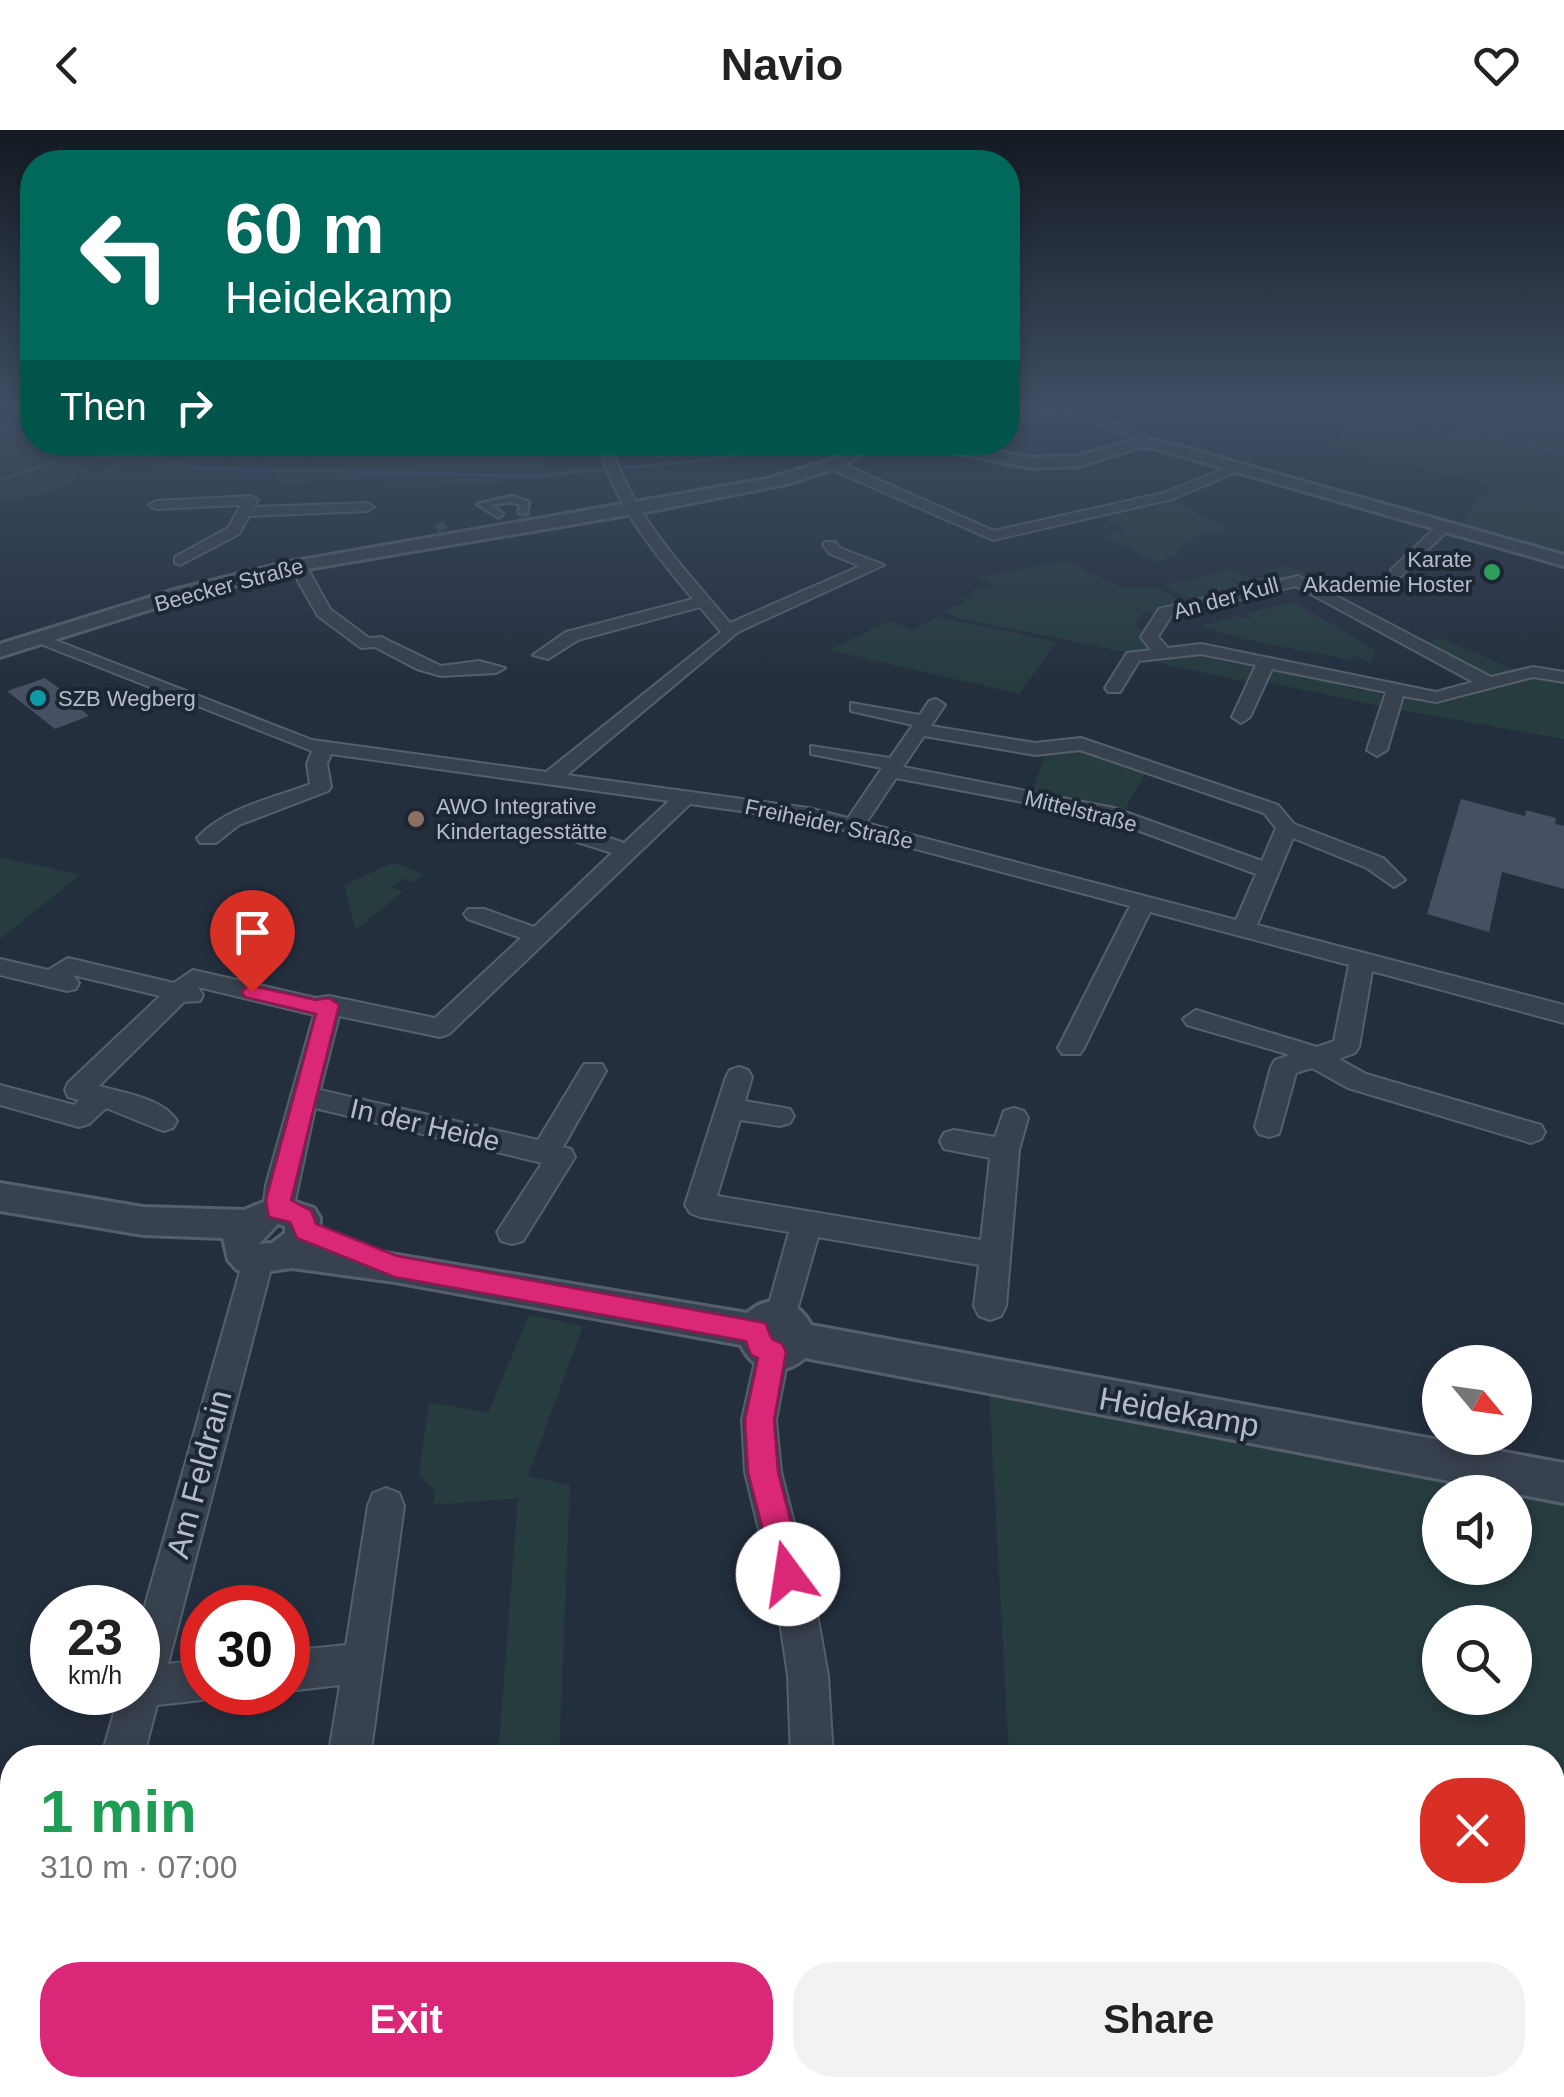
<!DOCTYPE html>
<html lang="en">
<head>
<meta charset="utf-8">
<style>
  :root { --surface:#fff; --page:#f2f2f2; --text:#222; --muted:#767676; --accent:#db2777 }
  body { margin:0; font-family:Arial,sans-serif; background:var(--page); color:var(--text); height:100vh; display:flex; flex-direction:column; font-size:38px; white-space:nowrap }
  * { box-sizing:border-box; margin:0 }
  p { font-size:32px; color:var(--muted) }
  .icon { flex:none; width:55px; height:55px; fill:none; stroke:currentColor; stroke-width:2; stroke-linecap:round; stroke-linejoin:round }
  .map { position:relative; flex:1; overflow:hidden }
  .panel { position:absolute; left:0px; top:1615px; width:1565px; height:352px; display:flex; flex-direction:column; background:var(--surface); border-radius:40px 40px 0 0; box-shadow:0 5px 15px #0003 }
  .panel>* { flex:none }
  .guide { position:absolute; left:20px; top:20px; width:1000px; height:305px; border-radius:40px; box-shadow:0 5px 15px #0003; background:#00695c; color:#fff; overflow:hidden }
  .needle { width:65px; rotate:119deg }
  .tools { position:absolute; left:1422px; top:1215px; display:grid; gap:20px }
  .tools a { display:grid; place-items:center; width:110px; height:110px; border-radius:50%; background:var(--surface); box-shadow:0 5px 15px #0003; font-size:50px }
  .speed { position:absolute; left:30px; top:1455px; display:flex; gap:20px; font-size:50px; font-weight:700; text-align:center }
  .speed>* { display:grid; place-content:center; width:130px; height:130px; border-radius:50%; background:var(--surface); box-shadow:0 5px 15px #0003; line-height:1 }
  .speed small { font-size:25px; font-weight:400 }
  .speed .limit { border:15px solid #d22; background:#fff; color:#111 }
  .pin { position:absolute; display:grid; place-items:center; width:85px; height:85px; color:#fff; margin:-102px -42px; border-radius:50% 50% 50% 0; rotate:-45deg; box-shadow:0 0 10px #0007 }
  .pin .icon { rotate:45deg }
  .me { position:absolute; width:110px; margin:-55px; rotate:346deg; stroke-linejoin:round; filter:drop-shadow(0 0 8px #0008) }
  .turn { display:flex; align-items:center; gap:35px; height:210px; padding:0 40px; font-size:45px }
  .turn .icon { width:130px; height:130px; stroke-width:2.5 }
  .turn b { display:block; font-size:70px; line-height:85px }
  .then { display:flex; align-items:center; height:95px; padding:0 40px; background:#0003; gap:20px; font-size:38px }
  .round { display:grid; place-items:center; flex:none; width:105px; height:105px; border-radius:40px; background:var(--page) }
  .summary { display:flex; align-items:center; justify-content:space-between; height:170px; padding:0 40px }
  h1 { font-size:60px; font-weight:600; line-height:75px; color:#1e9e55 }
  .cta { display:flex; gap:20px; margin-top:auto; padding:20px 40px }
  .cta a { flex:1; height:115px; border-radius:40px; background:var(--accent); color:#fff; font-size:40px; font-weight:600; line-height:115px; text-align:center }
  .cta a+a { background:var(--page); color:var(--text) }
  header { display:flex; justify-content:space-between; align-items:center; height:130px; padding:0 40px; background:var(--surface); font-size:45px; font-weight:600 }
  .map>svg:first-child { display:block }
</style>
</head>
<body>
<header><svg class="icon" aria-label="back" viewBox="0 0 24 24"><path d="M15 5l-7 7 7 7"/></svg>Navio<svg class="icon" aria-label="heart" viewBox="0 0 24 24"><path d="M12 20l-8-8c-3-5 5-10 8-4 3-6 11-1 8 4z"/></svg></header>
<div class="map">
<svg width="1564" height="1967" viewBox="0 0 1564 1967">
  <rect width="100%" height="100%" fill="#242f3e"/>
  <path fill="#263c3f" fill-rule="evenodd" d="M1251,277l83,7 185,26 -98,-16 -1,-14 -11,-2 124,-1 -6,15 37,6v126l-105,-30 32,-39 -163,-38 13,-13 3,-15z
    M0,282l32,14v16l47,1 17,9 3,-2 -10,-7h107l-7,12 13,-1v5l17,-2 5,5 27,-7 -1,6 15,3 9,-9h33l-6,4 -16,1c19,6 34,0 48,-12l9,-1 7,6 53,3 -13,14 20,-15h25l13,5 49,-5 47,6 6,10 52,-4 4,6 -169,14h-55l9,-9 -108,5 -5,-2 3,-8 -52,-1 -62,7 -13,-9 -21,-5 -25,7 -9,-6 -19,6 -1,6c-23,15 -52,20 -78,22z
    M1166,367l61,32 -32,8 -18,13 1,5 -22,7 -51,-26 21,-6 -29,-15z
    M1066,431l58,27 32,-1 28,16 -30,11 -10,-2 -10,15 9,3 8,19 -21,4 -172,-35 -15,-7 22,-8 -4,-4 12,-3 -4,-4 23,-6 -13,-9z
    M1281,432l31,14 -110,22 -20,-2 -18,-11 67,-16 23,10 17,-4 -6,-4 22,-5z
    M1294,472l82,48 -6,13 -18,-7 -2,4 -106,-21 -43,-13 37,-10 9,3 4,-1 -3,-5z
    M940,486l3,2 114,24 -38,52 -190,-44 60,-29 24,9z
    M1441,509l73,30 1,4 -19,5 -68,-36z
    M1206,523l-1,4 36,8 3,-5 13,8 -7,15 -108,-24z
    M1275,539l90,22 2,-4 14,5 -1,14 -114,-24z
    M1537,547l27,3v59l-169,-30 8,-13 44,4z
    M1081,617l67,21 -25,45 -92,-18 15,-42z
    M0,727l80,18 -80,64z
    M393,733l31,11 -9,8 -12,-3 -11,8 11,5 -47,38 -12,-45z
    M529,1185l54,11 -55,150 42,9 -11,272h-61l20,-259 -85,7 2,-15 -16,-15 10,-73 59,11z
    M989,1259l575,77v631h-132l-16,-12h136v-327l-543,-1zM1440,1362h75v76h-75zM1440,1492h75v76h-75z"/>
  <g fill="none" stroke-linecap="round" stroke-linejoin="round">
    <path stroke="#394c67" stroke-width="2.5" d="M1255,277l225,28 84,18
      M72,329l71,-5 52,14 338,8 165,-15 59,-9 25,-10
      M0,349l62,-18"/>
    <path stroke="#394c67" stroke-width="10" d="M1552,1728h12"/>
  </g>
  <path fill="#455162" d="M1008,277h36l16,9 -27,9 -25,-9z
    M45,548l19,14 -3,1 28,23 -34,13 -48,-38z
    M1461,669l64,17 1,-6 30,8 -1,6 9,2v63l-62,-17 -13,60 -62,-18z"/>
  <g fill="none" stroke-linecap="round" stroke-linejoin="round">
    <path stroke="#3a4453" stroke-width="10" stroke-dasharray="10 5" stroke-linecap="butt" d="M523,381l5,9
      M439,393l4,8"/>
    <g stroke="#565f6c" stroke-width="5">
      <path id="pedestrian" d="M512,366l17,6 -2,11h-8l1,-8 -9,-3 -20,3 12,9 -5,3 -21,-13z"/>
    </g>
    <g stroke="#565f6c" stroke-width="4">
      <path id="minor" d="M1047,277c27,0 90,16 106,36l-10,3 -7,-8z
        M598,312h12c21,73 75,127 120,181l130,-57 -30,-12 -7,-9 2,-3h10l5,6 44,17 -146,67 -171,143 241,33 40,10 34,-50 -71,-14v-8l79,12 23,-33 -62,-14v-8l69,12 9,-14 7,-2 9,6 -14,21 104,17 46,-5 197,67 16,19 89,34 22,22 -11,7 -27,-19 -74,-30 -36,87 307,80v18l-192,-52 -13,76 -4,6 -16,6 27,15 175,51 4,7 -4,7 -10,4 -183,-55 -36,-20 -16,5 -17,61 -10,3 -10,-3 -4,-7 16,-60 4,-7 15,-5 -103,-30 -4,-6 13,-9 121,37 17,-6 15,-76 -199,-53 -66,136 -4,6h-18l-4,-6 72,-142 -323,-86 -117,-16 -241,230 -9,3 -101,-21 -19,74 218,50 46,-76h18l4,7 -43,76 8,2 4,8 -52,84 -11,3 -11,-3 -4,-9 45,-69 -227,-55 -22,102 -5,8 -10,4 -10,-4 -5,-8 3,-25 48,-170 -116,-28 5,8 -3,6 -16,1 -85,84c24,7 64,12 78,35l-4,7 -10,3 -57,-23 -17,16 -10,3 -79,-22v-20l74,20 5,-5 -11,-3 -3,-7 3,-7 92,-87 -87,-21 6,8 -3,6 -9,2 -67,-16v-16l48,11 20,-12 106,25 19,-13 123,28 13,-2 106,22 86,-80 -53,-19 -4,-5 4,-5h16l50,18 78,-74 -53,-17 -3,-5 3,-5h16l49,17 45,-42 -338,-47 -4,10 4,23 -3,4 -89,34 -23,18h-16l-3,-5c27,-30 77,-40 113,-54l-3,-20 5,-13 -284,-112 14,-4 270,105 234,32 175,-140 -21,-25 -122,33 -30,19 -15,-4 33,-23 127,-33c-40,-48 -79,-94 -95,-157zM924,606l111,19 45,-5 184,63 12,15 -14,33 -148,-53 -211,-41zM896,648l206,39 154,57 -20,46 -370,-97z
        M826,331h10l158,70 169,-38 69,-27 12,3 -72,30 -179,41 -167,-73z
        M251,366l7,4 -4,7 113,-4 7,4 -7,4 -118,5 -10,18 -59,31 -5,-2v-6l53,-29 13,-23 -85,4 -7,-4 7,-4z
        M1438,395l12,3 -49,48h-10v-6z
        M294,432h10l26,47 39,29 12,-1 60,29 38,-5 26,7 -9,5 -55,3 -24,-7 -42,-22 -14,1 -43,-32 -20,-35z
        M1298,446l193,101 42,-10 31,5v10l-31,-5 -97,25 -33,-6 -16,54 -10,6 -10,-6 19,-58 -114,-23 -22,48 -9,6 -9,-6 24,-52 -55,-11 -62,7 -19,31h-12l-3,-4 22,-35 24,-3 -10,-13 18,-28zM1296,456l177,96 -37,10 -235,-48 -33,4 -10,-11 13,-21z
        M739,937l9,3 4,7 -7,24 45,8 4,7 -4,7 -10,3 -40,-6 -23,76 264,44 9,-82 -46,-9 -4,-8 4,-8 10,-3 41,7 9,-26 10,-3 10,3 4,7 -9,32 -13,156 -5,10 -11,4 -11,-4 -5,-10 5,-41 -161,-28 -26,91 -11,4 -11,-4 -5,-10 24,-86 -89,-15 -10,-4 -5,-8 41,-128 4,-7z
        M258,1118l11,4 4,9 -105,403 34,-4v32h15l-15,8 -45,5 -14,53h-42l19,-66h18v-62l105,-369 4,-9z
        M773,1207l12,5 4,10 -13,68 5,52 35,136 12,68 5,82h-42l-3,-82 -10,-68 -33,-136 -3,-52 15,-68 4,-10z
        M386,1358l13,5 5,13 -34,252h-42l12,-73 -52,6v-40l58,-6 22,-139 5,-13z
        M12,1952v3h49l-3,12h-50z
        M707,1955h50l-4,12h-50z"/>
    </g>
    <g stroke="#565f6c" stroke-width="6">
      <path id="tertiary" d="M1136,310l24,1 404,114v11l-410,-118h-17l-58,18 -48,2 -94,-19 -65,-2 -29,19 -52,17 -140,28 -367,62 -100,26 -184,58v-13l170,-53 114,-28 482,-84 66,-19 25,-18h90l84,16 47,-2z
        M0,1053l143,24 101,3 34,-14 36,12 6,10 -1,24 428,71c22,-20 51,-14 64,12l753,138v40l-759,-145c-23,20 -52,14 -64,-13l-346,-63 -103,-14 -42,6 -13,-4 -9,-10 -5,-22 -80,-3 -143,-24zM278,1094l7,2v7l-13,10 -13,1z"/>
    </g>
    <use href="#pedestrian" fill="#38414e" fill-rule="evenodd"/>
    <use href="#minor" fill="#38414e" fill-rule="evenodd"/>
    <use href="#tertiary" fill="#38414e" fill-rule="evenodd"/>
  </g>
  <linearGradient id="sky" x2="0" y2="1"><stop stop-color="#141a22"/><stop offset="0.5" stop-color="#3f4d63"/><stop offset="1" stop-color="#3f4d63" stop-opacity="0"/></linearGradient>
  <rect width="1564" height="553" fill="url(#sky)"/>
  <path fill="#db2777" stroke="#8e194d" stroke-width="2.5" d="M252,856l64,14 13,-2 10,7 -48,195 20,11 5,13 81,32 368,67 7,16 10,5 4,8 -12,68 4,52 26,102 -4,11 -12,5 -11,-5 -29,-113 -3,-52 13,-62 -7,-3 -5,-14 -351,-64 -98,-39 -7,-16 -21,-5 -3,-17 50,-186 -71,-17 -3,-5 3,-4z"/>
  <circle fill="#2e9e5b" stroke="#1d2633" stroke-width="4" cx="1492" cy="442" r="10"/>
  <circle fill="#0f9aa8" stroke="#1d2633" stroke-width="4" cx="38" cy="568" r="10"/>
  <circle fill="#8d6e63" stroke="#1d2633" stroke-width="4" cx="416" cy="689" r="10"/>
  <g text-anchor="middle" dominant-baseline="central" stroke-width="8" stroke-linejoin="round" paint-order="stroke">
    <g font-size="22" fill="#b4bcc9" stroke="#1d2633" text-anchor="start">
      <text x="1472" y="429" text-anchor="end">Karate<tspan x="1472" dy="25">Akademie Hoster</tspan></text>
      <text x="58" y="568">SZB Wegberg</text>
      <text x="436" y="676">AWO Integrative<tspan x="436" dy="25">Kindertagesstätte</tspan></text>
    </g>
    <g font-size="22" fill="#b4bcc9" stroke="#1d2633">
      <text transform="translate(229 455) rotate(-15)">Beecker Straße</text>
      <text transform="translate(1226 468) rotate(-15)">An der Kull</text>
      <text transform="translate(1081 681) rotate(14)">Mittelstraße</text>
      <text transform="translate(829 694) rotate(12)">Freiheider Straße</text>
    </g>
    <g font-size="28" fill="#b4bcc9" stroke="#1d2633">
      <text transform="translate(425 995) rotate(13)">In der Heide</text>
    </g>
    <g font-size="32" fill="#b4bcc9" stroke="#1d2633">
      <text transform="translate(1179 1282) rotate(10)">Heidekamp</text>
      <text transform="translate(199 1344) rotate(-75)">Am Feldrain</text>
    </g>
  </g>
</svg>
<div class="tools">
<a><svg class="needle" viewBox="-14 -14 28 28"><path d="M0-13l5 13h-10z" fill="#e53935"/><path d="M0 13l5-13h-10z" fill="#767676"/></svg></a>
<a><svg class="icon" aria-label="sound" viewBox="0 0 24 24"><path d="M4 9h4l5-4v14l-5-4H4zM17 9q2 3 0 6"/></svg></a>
<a><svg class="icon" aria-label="search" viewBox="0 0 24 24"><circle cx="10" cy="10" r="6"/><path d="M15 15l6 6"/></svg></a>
</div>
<div class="speed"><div>23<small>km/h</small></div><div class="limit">30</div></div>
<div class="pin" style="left:252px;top:862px;background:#d93025"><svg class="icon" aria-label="arrive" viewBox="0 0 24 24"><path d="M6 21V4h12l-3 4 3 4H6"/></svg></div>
<svg class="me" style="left:788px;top:1444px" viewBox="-20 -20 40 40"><circle r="19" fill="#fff"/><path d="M0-13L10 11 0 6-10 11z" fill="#db2777"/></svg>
<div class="guide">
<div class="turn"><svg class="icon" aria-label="left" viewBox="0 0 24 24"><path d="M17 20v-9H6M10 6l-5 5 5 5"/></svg><div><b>60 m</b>Heidekamp</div></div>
<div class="then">Then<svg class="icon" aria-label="right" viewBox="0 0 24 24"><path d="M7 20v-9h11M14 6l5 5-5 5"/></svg></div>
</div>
<section class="panel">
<div class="summary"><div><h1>1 min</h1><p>310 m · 07:00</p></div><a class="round" style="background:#d93025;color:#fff"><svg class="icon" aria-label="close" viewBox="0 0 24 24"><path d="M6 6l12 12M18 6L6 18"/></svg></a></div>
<div class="cta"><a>Exit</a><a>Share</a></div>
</section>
</div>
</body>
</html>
